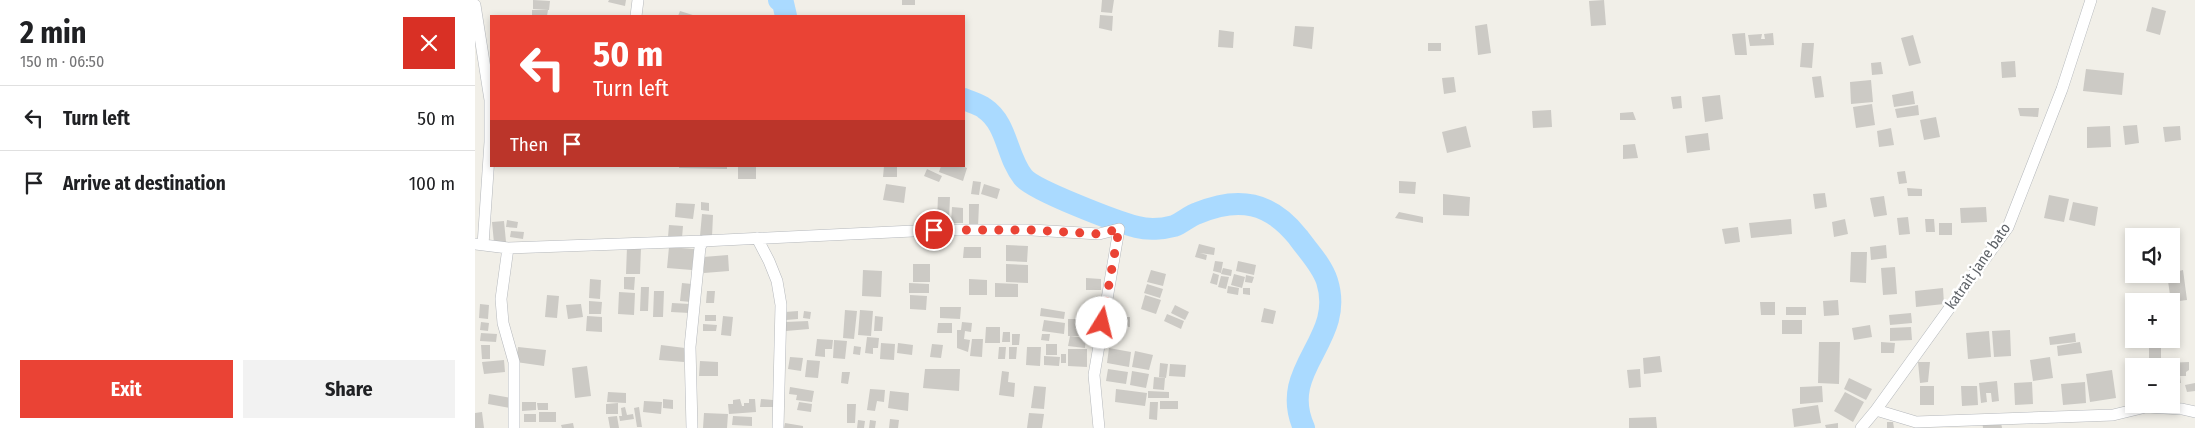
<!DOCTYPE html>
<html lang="en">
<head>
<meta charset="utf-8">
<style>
  :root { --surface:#fff; --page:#f2f2f2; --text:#202124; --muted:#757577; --line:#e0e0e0; --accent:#ea4335 }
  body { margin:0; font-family:"Fira Sans Condensed",sans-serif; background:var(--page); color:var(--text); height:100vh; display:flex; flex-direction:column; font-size:19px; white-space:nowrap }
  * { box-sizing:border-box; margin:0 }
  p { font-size:16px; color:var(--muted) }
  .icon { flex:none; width:28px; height:28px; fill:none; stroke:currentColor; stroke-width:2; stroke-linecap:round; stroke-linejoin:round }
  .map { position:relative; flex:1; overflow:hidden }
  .side { display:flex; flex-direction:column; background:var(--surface); width:475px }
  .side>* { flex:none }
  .guide { position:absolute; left:15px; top:15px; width:475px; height:152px; border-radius:0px; box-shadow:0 2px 8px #0003; background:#ea4335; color:#fff; overflow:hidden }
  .buttons { position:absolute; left:1650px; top:228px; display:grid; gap:10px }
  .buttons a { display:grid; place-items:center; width:55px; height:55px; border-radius:0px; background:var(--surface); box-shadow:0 2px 8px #0003; font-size:25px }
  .pin { position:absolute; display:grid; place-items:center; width:42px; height:42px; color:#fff; margin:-21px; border:2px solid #fff; border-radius:50%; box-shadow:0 1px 5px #0007 }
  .me { position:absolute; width:55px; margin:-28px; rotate:9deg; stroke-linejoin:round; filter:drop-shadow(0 0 4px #0008) }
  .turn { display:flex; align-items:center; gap:18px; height:105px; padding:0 20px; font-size:22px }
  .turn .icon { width:65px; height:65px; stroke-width:2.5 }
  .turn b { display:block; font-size:35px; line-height:42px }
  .then { display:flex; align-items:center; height:48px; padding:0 20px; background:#0003; gap:10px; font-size:19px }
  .round { display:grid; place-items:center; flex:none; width:52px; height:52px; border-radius:0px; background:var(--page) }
  .headline { display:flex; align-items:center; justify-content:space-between; height:85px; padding:0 20px }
  h1 { font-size:30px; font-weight:700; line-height:38px }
  .primary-button { display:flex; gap:10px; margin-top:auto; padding:10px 20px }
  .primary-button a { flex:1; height:58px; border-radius:0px; background:var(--accent); color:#fff; font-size:20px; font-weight:700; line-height:58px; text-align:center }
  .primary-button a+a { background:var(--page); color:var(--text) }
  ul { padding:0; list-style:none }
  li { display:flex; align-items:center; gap:15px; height:65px; padding:0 20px; border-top:1px solid var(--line) }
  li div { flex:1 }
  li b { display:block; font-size:19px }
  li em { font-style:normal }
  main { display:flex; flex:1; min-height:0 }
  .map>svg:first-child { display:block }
</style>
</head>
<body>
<main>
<section class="side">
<div class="headline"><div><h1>2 min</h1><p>150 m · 06:50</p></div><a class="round" style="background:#d93025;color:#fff"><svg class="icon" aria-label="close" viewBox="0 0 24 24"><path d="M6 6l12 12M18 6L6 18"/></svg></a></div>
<ul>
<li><svg class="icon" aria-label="left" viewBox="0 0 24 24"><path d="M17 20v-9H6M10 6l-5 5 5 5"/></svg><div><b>Turn left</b></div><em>50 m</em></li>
<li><svg class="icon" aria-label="arrive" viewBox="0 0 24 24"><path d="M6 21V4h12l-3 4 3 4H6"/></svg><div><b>Arrive at destination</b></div><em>100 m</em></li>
</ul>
<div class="primary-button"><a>Exit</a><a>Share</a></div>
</section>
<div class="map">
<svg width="1720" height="428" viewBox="0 0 1720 428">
  <rect width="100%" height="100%" fill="#f1efe8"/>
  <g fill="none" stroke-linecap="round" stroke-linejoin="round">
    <path stroke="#aadaff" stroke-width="22" d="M304,0l4,3 3,13
      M489,99c6,3 15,5 20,9 24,16 22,48 39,69 10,13 94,45 114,50 11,3 26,2 37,-1 8,-3 15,-10 24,-13 41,-17 72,-11 100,24 10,14 24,28 29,44 19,60 -50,87 -23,147"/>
  </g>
  <path fill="#cccac5" d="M58,0l17,1 -1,9 -16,-1z
    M134,0h17l-1,6 -17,-4z
    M427,0h13v5h-13z
    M627,0h12l-2,13 -11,-1z
    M1129,0l2,25 -15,1 -2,-25z
    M1677,7l14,4 -6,24 -14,-4z
    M57,10h16l-1,6h-15z
    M205,11l16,5h-18z
    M625,15l13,1 -1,15 -13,-3z
    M1012,24l4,29 -13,2 -3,-29z
    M820,26l19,1 -2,22 -19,-3z
    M744,30l15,2 -1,16 -15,-1z
    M1270,33l2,22h-12l-3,-21z
    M1298,33l1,12 -24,1 -2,-11 14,-1 -1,5h4l-1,-5z
    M1438,35l8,28 -12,3 -8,-28z
    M953,43h13v8h-13z
    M1327,43h12l-2,25 -12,-1z
    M1540,61l1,16 -14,1 -1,-16z
    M1406,62l2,12 -11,1 -1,-12z
    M1611,69l38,4 -2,22 -39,-4z
    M1346,76l3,21 -9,1 -3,-21z
    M979,77l2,15 -12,2 -2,-16z
    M1396,80l2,22 -22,2 -1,-22z
    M1438,91l2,13 -21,3 -2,-12z
    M1245,95l3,24 -18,3 -3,-25z
    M1206,96l1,12 -9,1 -2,-12z
    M1397,104l3,21 -19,3 -3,-21z
    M1443,105l1,10 -22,3 -2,-9z
    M1543,108h21l-1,9 -18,-1z
    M1076,110l1,17 -19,1 -1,-17z
    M1158,112l3,8h-16v-7z
    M1461,117l4,20 -16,3 -4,-20z
    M1662,125l2,18 -14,2 -2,-19z
    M991,126l5,21 -24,6 -5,-21z
    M1635,126l1,21 -24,1v-21z
    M1705,126l1,14 -16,2 -2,-15z
    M1416,128l3,17 -15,2 -2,-16z
    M1233,133l2,17 -23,3 -2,-17z
    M1160,144l3,14 -15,1v-14z
    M204,166h48v3l-48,-1z
    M263,166h18v13h-18z
    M409,166h13v11h-14z
    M466,166h21l5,2 -4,13 -24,-9z
    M452,169l15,7 -3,6 -15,-6z
    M1430,171l2,12 -8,1 -2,-12z
    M498,181l8,1 -2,13 -8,-1z
    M924,181l17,1 -1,12 -16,-1z
    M411,184l20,3 -2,16 -21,-3z
    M509,184l16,5 -3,10 -16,-5z
    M1432,188l15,1v7h-14z
    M1350,193l2,14 -12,2 -2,-15z
    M968,194l27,3 -1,19 -26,-1z
    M1574,195l20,4 -5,23 -20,-4z
    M1409,196l3,19 -13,2 -4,-19z
    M463,197h12l-1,23 -12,-1z
    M226,202l8,1v8l-8,-1z
    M1598,202l25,5 -3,19 -26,-6z
    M201,203l19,1 -2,15 -18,-2z
    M494,204h10l-1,23h-9z
    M477,207l11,1v15h-12z
    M1511,207l1,15 -26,1 -1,-15z
    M924,212l24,5v6l-28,-5z
    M227,214l11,1 -1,22 -12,-1z
    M1433,217l2,17 -11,1 -2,-17z
    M1316,219l1,15 -41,4 -2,-15z
    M1370,219l3,15 -14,3 -2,-15z
    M1450,219h9l1,13h-9z
    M32,220l11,2 -1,6 -11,-1z
    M29,221l2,21 -12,1 -2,-21z
    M1464,223h13v12h-13z
    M194,225l14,1 -1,12 -14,-1z
    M1263,227l2,15 -15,2 -3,-15z
    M36,231l13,1 -1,7 -13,-2z
    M724,244l16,4 -1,7 -14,-2 7,2 -1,5 -11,-3z
    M531,245l22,1 -1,16 -21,-1z
    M1411,245l1,13 -16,2 -1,-13z
    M152,247l14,1 -1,26h-14z
    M194,247l25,2 -2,21 -25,-2z
    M489,247h17v11h-18z
    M1376,252h16l-1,31 -16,-1z
    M253,255l1,16 -25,2 -1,-16z
    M740,261l8,1 -2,11 -8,-2z
    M763,261l18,4 -2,10 -18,-4z
    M438,264h17v18h-17z
    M531,264l22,1v18l-22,-1z
    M1420,267l2,27 -14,1 -2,-27z
    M748,268l9,2 -1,6 -10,-2z
    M388,270l19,1 -1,26 -19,-1z
    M676,270l15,4 -3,12 -16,-4z
    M1708,270l4,30 -16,2 -4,-28z
    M738,273l6,2 -2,10 -7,-2z
    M759,274l11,3 -3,11 -11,-3z
    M771,275l8,2 -2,6 -7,-1z
    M746,276l8,1 -3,12 -8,-2z
    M149,277h11l-1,13 -10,-1z
    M611,278l15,1v11h-15z
    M115,279l11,1 -1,19 -11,-1z
    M494,279l18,1v15h-18z
    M207,283l10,1 -1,18 -11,-1z
    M434,283l20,1v9h-20z
    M520,283l23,1v13h-23z
    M672,284l16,5 -3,9 -16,-5z
    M753,286l11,2 -1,7 -11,-2z
    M166,287h8l-1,24h-8z
    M768,288h7v7l-7,-1z
    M1468,288l1,16 -28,3 -1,-16z
    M179,291h10l-1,26h-10z
    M232,291h8l-1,12h-8z
    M144,292l16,1 -1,22 -16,-1z
    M72,295l12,1 -2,22 -12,-1z
    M435,295l17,1 -1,14 -16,-1z
    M670,295l16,5 -5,14 -15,-5z
    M1363,300l1,15 -15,1 -1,-15z
    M114,301l13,1 -1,12h-12z
    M1285,302h15v13h-14z
    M197,303l18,1v9l-19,-1z
    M5,304l9,1 -1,14 -9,-1z
    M106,304l2,13 -15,2 -2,-14z
    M700,305l14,7 -4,8 -14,-7z
    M465,307h21l-1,12 -20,-1z
    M1311,307h20v8h-20z
    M566,308l24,4 -1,7 -24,-3z
    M789,308l12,3 -3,13 -12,-2z
    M370,310l12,1 -3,28 -11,-1z
    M385,310l13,1 -2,25 -13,-1z
    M323,311v8l-12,1 -1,-8z
    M329,311l7,1 -1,7 -7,-1z
    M1436,313l1,10 -22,2 -1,-10z
    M692,314l17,7 -3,8 -17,-8z
    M230,315h11v6h-11z
    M112,316l15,1v15l-16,-1z
    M248,316l10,1 -2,19 -10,-1z
    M400,316l8,1 -1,14h-8z
    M645,317h10v10l-11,-1z
    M593,319h12l-1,17h-11z
    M606,319l9,1v14h-10z
    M569,320l21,3 -1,11 -22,-3z
    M1307,320h20v14h-20z
    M333,321l1,8 -23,2 -1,-9z
    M6,322l8,1 -1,8 -8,-1z
    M487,322l10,1 -1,9 -6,-1 -1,8 6,1 -2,12 -11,-4v-18h4z
    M463,323h14v10h-15z
    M228,324l14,1 -1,6h-13z
    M1395,325l2,12 -18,3 -2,-12z
    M511,327h14v16h-15z
    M1436,327l1,13 -22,1v-13z
    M1535,330l1,26 -17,1 -2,-26z
    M1514,331l2,26 -23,2 -2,-26z
    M528,332h7v10h-8z
    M6,333l16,1 -1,8 -16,-1z
    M1600,333l1,9 -26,3 -1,-8z
    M537,334h8l-1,11h-7z
    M567,334h8l-1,7 -8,-1z
    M595,336l16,2 -1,10 -17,-2z
    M392,337l12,1 -1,10h-5v6l-8,-1z
    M342,339l16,1 -1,9h-7v8l-10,-1z
    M497,339h11l-1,18 -12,-1z
    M359,340l13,1 -2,18 -12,-1z
    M1344,342h21l-1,42 -21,-1z
    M1406,342l14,1 -1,10h-13z
    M1605,342l2,11 -24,3 -1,-10z
    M406,343l14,1 -1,16 -14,-1z
    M423,343l15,2 -1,10 -15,-2z
    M457,344l11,1 -2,13 -11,-1z
    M571,344h11v11h-11z
    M6,345h9v14h-8z
    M186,345l24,3 -1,14 -25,-2z
    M379,346l7,1 -1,8 -7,-1z
    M1674,346h12v15h-12z
    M43,347l28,3 -2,16 -28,-4z
    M524,347h7l-1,12h-7z
    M534,347h8l-1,12h-7z
    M552,347h14l-1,19 -14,-1z
    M634,348l22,4 -2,15 -22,-4z
    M593,349h19v18l-19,-1z
    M660,351l18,4 -4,15 -17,-3z
    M586,354h5v9h-5z
    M569,356l16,1 -1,9 -15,-1z
    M1185,356l2,16 -18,2 -1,-16z
    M315,357l13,1 -2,13 -13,-2z
    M1575,357l3,21 -20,3 -3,-21z
    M29,360l1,12 -21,2 -2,-12z
    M332,360l13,1 -2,17 -13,-1z
    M225,361l18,1v14h-19z
    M1443,362h12l-2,20 -8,1z
    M1714,362v8l-3,2v4h-6l1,7h-10v-17h-7v-3z
    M685,363l8,1 -2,14 -7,-1z
    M695,364l16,1 -1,12 -16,-1z
    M112,366l4,30 -16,2 -3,-30z
    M450,369h35l-1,22 -36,-3z
    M633,369l20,3 -2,12 -20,-3z
    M1165,369l1,18 -12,1 -2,-18z
    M1637,370l4,28 -26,4 -4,-28z
    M527,371l7,1 -1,10 7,1 -1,14 -15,-2z
    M657,371l17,3 -3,14 -16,-3z
    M367,372h8l-2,12 -7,-1z
    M679,377l11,1 -1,12 -11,-1z
    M1374,378l23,11 -6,11 -22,-11z
    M1522,381l2,20 -7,1 -1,-9h-5l1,9 -6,1 -2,-20z
    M1557,382l1,22 -18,1 -1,-22z
    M1610,382l1,21 -23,2 -2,-21z
    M1720,383v8l-8,1 -2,-7z
    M559,386l12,1 -2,22 -13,-1z
    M1347,386l1,16 -23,2v-17z
    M1445,386h14v19h-14z
    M1486,386h16l1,19 -16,1z
    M315,387l24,4 -2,11 -16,-2 1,-5 -8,-1z
    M395,389l15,1 -1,12 -7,-1 -2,10 -8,-1z
    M641,389l31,4 -2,13 -30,-4z
    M415,391l19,2 -1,18 -20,-3z
    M673,391l21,1v6h-21z
    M133,392l18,1v10l-19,-1z
    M1370,392l19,10 -11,20 -19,-11z
    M14,394l23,4 -2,10 -22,-4z
    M188,399l10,1v9l-10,-1z
    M265,399l2,7h2v-3h5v-4h6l1,13 -27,2 -1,-10h5v-4z
    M286,399l12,1v7h-13z
    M169,401l18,1 -1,12 -18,-2z
    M685,401h18v8h-18z
    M47,402h14v8l-14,1z
    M324,402l13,2 -1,8 -14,-2z
    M675,402h8l-1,18 -8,-1z
    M62,403h11v7h-10z
    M143,403v11h-12v-10z
    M372,404h9l-1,19h-8z
    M1343,405l3,18 -27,4 -2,-18z
    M150,407l2,8 6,-1 1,5 -14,2 -1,-5h3l-1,-8z
    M164,407l3,20h-5l-3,-19z
    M7,412l2,16h-9v-15z
    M64,412h17v10h-17z
    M229,413l24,1 -1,14h-24z
    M554,413l15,1 -2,14h-15z
    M49,414h12v8h-12z
    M142,416l2,12h-9l-2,-11z
    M258,416l19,1v9l-20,-1z
    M1181,417l1,11h-28v-10z
    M1525,417l2,11h-19l-1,-8z
    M415,419l9,1 -1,8h-9z
    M383,420l7,1 -1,7h-7z
    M395,420l6,1 -1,7h-6z
    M1412,422h6l1,6h-7z
    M98,423l1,5h-12l-1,-3z
    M310,423l18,3v2h-19z
    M1363,423v5h-12l-1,-3z"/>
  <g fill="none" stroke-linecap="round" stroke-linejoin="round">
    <g stroke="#b5b8bc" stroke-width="12">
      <path id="minor" d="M0,5l15,95v42l-7,103
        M161,16l2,-16
        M282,238l12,23 8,20 4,24 -3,123
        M0,244l33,4 195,-7
        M33,248l-7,51 2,24 11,39v66
        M1401,410l40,12 197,-7 33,-8 36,2 13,3
        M217,428l-2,-81 10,-100 3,-6 231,-11h98l67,4 20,-5 -25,146 5,53
        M1386,428l15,-18 132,-183 54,-138 29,-89"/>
    </g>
    <use href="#minor" stroke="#fff" stroke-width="11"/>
  </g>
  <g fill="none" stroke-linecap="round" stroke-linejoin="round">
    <path stroke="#ea4335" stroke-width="9" stroke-dasharray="0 16.2" d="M459,230h98l67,4 20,-5 -17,94"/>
  </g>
  <g text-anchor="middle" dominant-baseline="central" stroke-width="5" stroke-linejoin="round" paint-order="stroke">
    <g font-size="15" fill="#5f6368" stroke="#fff">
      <text transform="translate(1503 266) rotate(-55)">katrait jane bato</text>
    </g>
  </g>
</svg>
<div class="buttons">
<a><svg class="icon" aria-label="sound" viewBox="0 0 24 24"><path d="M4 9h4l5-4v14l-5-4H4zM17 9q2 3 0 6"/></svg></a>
<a>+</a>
<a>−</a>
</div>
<div class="pin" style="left:459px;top:230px;background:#d93025"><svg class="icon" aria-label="arrive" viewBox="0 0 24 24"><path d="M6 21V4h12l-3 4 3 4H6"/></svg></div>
<svg class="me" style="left:627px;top:323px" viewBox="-20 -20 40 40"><circle r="19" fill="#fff"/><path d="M0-13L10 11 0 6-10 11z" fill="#ea4335"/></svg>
<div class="guide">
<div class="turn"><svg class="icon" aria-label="left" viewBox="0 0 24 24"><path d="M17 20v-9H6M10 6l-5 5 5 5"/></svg><div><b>50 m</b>Turn left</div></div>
<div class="then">Then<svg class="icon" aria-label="arrive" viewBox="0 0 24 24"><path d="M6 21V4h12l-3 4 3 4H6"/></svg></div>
</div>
</div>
</main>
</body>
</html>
